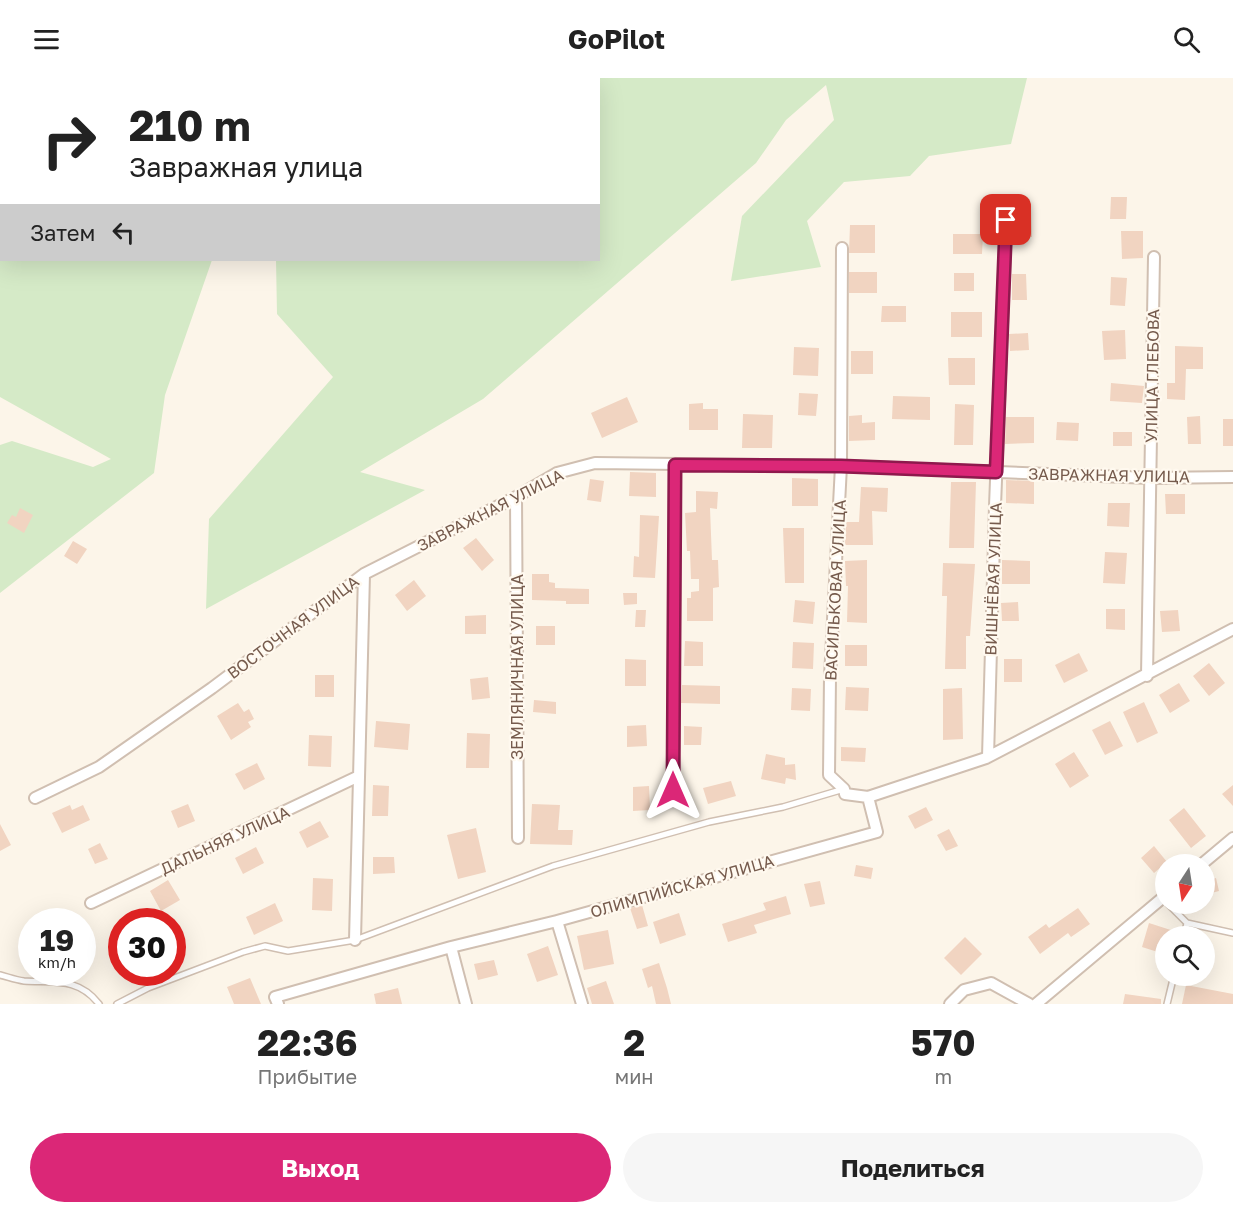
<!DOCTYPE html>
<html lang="ru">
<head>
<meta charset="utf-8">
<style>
  :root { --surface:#fff; --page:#f6f6f6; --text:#222; --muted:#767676; --accent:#db2777 }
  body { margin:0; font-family:"Golos Text",sans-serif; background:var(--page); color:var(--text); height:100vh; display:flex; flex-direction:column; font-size:22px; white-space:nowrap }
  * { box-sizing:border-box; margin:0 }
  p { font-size:20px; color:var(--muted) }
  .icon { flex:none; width:33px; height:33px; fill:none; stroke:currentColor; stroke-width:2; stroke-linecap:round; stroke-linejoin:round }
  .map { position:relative; height:926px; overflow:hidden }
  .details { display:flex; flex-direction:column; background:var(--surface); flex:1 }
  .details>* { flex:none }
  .top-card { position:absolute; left:0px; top:0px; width:600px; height:183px; box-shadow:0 6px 24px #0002; background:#fff; color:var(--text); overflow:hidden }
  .needle { width:39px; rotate:192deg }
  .controls { position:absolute; left:1155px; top:776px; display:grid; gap:12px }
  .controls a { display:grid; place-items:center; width:60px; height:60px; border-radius:50%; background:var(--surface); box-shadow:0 6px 24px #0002; font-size:30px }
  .speed { position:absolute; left:18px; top:830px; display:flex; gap:12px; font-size:30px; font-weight:700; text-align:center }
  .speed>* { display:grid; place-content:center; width:78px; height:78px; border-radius:50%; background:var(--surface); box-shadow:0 6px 24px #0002; line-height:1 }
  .speed small { font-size:15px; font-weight:400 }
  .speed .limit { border:9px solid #d22; background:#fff; color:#111 }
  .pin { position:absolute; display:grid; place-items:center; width:51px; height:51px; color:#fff; margin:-26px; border-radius:12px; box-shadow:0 3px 9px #0006 }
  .me { position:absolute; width:66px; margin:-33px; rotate:0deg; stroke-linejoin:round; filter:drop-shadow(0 0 4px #0008) }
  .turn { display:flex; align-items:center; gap:21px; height:126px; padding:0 30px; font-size:27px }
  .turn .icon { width:78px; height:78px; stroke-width:2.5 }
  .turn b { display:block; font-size:42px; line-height:51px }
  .then { display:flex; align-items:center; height:57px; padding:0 30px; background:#0003; gap:12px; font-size:22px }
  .eta { display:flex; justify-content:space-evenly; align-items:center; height:102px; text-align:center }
  .eta b { font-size:36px; font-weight:700; line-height:42px }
  .cta { display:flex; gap:12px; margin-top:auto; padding:12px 30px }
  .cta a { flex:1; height:69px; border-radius:36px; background:var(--accent); color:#fff; font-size:24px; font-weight:700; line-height:69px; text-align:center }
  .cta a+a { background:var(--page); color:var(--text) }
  header { display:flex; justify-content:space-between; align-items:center; height:78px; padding:0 30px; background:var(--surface); font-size:27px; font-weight:700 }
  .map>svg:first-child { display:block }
</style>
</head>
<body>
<header><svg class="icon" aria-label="menu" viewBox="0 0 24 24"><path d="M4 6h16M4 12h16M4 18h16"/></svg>GoPilot<svg class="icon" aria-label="search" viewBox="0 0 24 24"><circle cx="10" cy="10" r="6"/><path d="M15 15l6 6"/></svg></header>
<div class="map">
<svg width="1233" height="926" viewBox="0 0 1233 926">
  <rect width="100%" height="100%" fill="#fcf5e9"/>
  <path fill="#d5eac7" d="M0,0l229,2h-227v180h210l-47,135 -11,78 -154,120v-148l12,-4 81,26 18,-8 -111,-62z
    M253,0h774l-16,66 -82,12 -19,20 -66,6 -37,39 14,46 -90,14 11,-65 92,-96 -8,-35 -40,35 -30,43 -273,236 -123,73 65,18 -219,119 3,-90 124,-142 -56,-63 -1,-54h322v-180z"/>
  <path fill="#f1d4c1" d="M1111,119h16l-1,22h-16z
    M1010,131h21l1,28h-19v-16l-3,-6z
    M850,147h25v28h-26z
    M1121,153h22v27l-21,1z
    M953,156h30l-1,20h-29z
    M849,194h28v21h-28z
    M954,195h20v18h-20z
    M1012,196h14l1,26h-15z
    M1111,199l16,1 -2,28 -15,-1z
    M882,228h24v16h-25z
    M951,234h31v25h-31z
    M1125,252l1,29 -22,1 -2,-29z
    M1028,255l1,17 -19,1 -1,-17z
    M1175,268l28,1v22h-17l-1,31 -18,-1v-16h8z
    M794,269l25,1 -1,28 -25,-1z
    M851,273h22v23h-22z
    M948,280h27v27h-26z
    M1111,305l33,3 -2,17 -32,-2z
    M799,315l19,1 -2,22 -18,-1z
    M893,318l37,1v23l-38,-1z
    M627,319l11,25 -36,16 -11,-25z
    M703,325v6h15v21h-29v-26z
    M955,326l19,1 -1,40h-19z
    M743,336l30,1 -1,33h-30z
    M862,337v8l13,-1v18l-26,1v-25z
    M1200,338l1,28h-13l-1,-27z
    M1006,339h28v26l-29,1z
    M1223,341h10v27h-10z
    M1057,344l22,1 -1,18 -22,-1z
    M1113,354h19v14h-19z
    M630,394l26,1v24l-27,-1z
    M792,400l26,1v27h-26z
    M590,401l14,2 -3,21 -14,-2z
    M1006,402l28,1v23l-28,-1z
    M951,404h25l-2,66h-25z
    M861,409l27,1 -1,24 -15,-1 1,34h-28l1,-23h13z
    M696,413l22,1 -1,17 -7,-1 2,52h6l1,27 -6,1v33h-26v-23h4v-6l8,-1v-12h-8l-1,-28h-3l-2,-38 11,-1z
    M1165,416h20v20h-19z
    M1108,425h22l-1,24 -22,-1z
    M20,430l13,7 -9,18 -17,-10 5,-8 4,2z
    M640,437l19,1 -4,62 -22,-1 1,-21 5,1z
    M783,450h21v55h-19z
    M476,460l18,22 -12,11 -19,-23z
    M73,463l14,8 -10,15 -13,-8z
    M1105,474l22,1 -2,31 -22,-1z
    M867,482v63l-20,-1 1,-36h-2l-1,-25z
    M1002,482l28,1v23h-28z
    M943,485l32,1 -5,72h-4v33h-21l2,-73h-5z
    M532,496h17v8l6,1v5l34,1v15h-23v-3l-34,-1z
    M414,502l12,16 -19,15 -12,-16z
    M623,515h14v11l-13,1z
    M795,522l20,2 -2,22 -20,-2z
    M1018,524l1,19h-17l-1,-18z
    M1106,531h19v21l-19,-1z
    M636,532h10l-1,17h-10z
    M1178,532l2,21 -18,1 -2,-21z
    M486,537v19h-21v-18z
    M536,548h19v19h-19z
    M685,563l18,1v24h-19z
    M793,564l21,1 -1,26 -21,-1z
    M845,567h22v21h-22z
    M1079,575l9,18 -24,12 -9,-18z
    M625,581l21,1v26h-21z
    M1004,581h18v23h-18z
    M1209,585l16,20 -16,13 -16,-20z
    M315,597h19v22h-19z
    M488,599l2,21 -18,2 -2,-21z
    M1179,605l11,18 -20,12 -11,-18z
    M682,607l38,1v18l-39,-1z
    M846,609l23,1 -1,23 -23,-1z
    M792,610l19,1 -1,22 -19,-1z
    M962,610l1,51 -20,1v-51z
    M534,622l22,2v12l-23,-2z
    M1144,624l14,31 -21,10 -14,-31z
    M238,625l6,9 5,-3 5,10 -6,3 3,5 -20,13 -14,-24z
    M376,643l34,3 -2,26 -34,-3z
    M1110,643l13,25 -18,9 -13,-25z
    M646,647l1,21 -20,1v-21z
    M684,648l18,1 -1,18h-17z
    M467,655l23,1 -1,34h-23z
    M309,657l23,1 -1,31 -23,-1z
    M841,669l25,1 -1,14 -24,-1z
    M1074,674l15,24 -19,12 -15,-24z
    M766,676l19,4v7l10,-1 1,16 -10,-2 -1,6 -24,-5z
    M257,685l8,16 -21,11 -9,-16z
    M731,703l5,15 -28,8 -5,-16z
    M373,707l16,1 -1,30h-16z
    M1233,707v21l-11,-12z
    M649,708l1,24 -17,1v-24z
    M188,726l7,17 -17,7 -7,-17z
    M532,726l28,1 -2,25h15l-1,15 -42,-1z
    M70,727l2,5 11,-5 7,15 -28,13 -10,-20z
    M926,729l7,13 -18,9 -7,-13z
    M1184,730l22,28 -15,12 -22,-28z
    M320,743l9,16 -22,11 -8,-16z
    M0,746l11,21 -11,6z
    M476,750l10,44 -28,7 -11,-44z
    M949,751l9,17 -12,5 -9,-16z
    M100,765l8,16 -13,5 -7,-15z
    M1154,768l13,16 -13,11 -13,-15z
    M256,769l8,16 -21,11 -8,-16z
    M373,779h21l1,16 -22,1z
    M856,787l17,3 -2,11 -17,-3z
    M313,800l20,1 -1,32 -20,-1z
    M1216,800l3,13 -15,4v-14z
    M168,802l12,20 -19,11 -11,-20z
    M820,803l5,23 -15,3 -6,-23z
    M786,818l5,18 -37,11 3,8 -29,9 -6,-18 44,-14 -3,-7z
    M275,825l8,18 -29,14 -8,-18z
    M642,827l6,21 -11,3 -7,-21z
    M1078,830l12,16 -19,13 -3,-4 -28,21 -12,-17 18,-13 3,4z
    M679,835l7,22 -26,9 -7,-22z
    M1149,845l31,10 -1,3h-13l-2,18 -22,-7z
    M608,852l6,34 -30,6 -7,-34z
    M965,859l17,17 -21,21 -17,-17z
    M548,868l10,29 -21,7 -10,-28z
    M494,882l4,15 -20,5 -4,-16z
    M659,885l8,25 4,16h-15l-4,-18 -4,2 -6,-19z
    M250,900l11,26h-27l-7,-17z
    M606,903l8,23h-22l-5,-16z
    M1186,907l47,9v10h-51z
    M398,910l4,16h-26l-2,-10z
    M1125,916l36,5v5h-38z"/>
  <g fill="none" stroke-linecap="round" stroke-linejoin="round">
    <g stroke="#d0bfb1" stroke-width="8">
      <path id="lane" d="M1167,825l20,20 -3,13
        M1187,845l46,10
        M0,897c8,2 16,5 24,6 30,2 54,-4 75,23
        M117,926l31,-16 95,-36 22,-6 23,5 67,-11 198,-74 156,-44 74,-15 61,-18
        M1167,926l7,-29"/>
    </g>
    <g stroke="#d0bfb1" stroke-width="14">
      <path id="street" d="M842,170l-1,218 -11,211 -1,98 15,14 1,5 23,3 118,-39 247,-129
        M516,419l2,341
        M1147,598l7,-419
        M988,679l7,-251 11,-285
        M673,712l2,-325
        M35,720l64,-31 113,-79 152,-114 152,-77 41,-24 38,-10 246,3 310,12 82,-1
        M1202,786l31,-26
        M91,825l268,-127
        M557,843l25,83
        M355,862l9,-366
        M278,926l-3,-7 176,-50
        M466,926l-15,-57 106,-26 320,-89 -9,-35
        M950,926l14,-14 27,-7 38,21
        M1036,926l130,-109"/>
    </g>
    <use href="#lane" stroke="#fff" stroke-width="5"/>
    <use href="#street" stroke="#fff" stroke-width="10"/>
  </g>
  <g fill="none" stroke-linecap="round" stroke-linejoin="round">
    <g stroke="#8e194d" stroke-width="15">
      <path id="route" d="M673,712l2,-325 166,1 155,6 10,-252"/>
    </g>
    <use href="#route" stroke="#db2777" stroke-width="10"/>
  </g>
  <g text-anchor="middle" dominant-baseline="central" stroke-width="4.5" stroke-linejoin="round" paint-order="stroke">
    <g font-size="16" fill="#765b4d" stroke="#fff9ef">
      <text transform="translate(1152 298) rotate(-89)">УЛИЦА ГЛЕБОВА</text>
      <text transform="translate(1109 397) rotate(1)">ЗАВРАЖНАЯ УЛИЦА</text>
      <text transform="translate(490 432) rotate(-27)">ЗАВРАЖНАЯ УЛИЦА</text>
      <text transform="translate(993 501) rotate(-88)">ВИШНЁВАЯ УЛИЦА</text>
      <text transform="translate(835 512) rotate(-87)">ВАСИЛЬКОВАЯ УЛИЦА</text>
      <text transform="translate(293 549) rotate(-37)">ВОСТОЧНАЯ УЛИЦА</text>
      <text transform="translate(517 589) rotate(-90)">ЗЕМЛЯНИЧНАЯ УЛИЦА</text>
      <text transform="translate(225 762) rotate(-25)">ДАЛЬНЯЯ УЛИЦА</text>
      <text transform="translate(682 808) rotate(-16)">ОЛИМПИЙСКАЯ УЛИЦА</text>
    </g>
  </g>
</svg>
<div class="controls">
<a><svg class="needle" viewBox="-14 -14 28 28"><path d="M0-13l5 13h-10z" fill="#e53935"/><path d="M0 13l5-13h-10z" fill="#767676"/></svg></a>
<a><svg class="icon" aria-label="search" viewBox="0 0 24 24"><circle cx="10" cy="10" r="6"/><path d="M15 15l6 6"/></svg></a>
</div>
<div class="speed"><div>19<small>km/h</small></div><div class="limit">30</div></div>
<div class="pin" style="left:1006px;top:142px;background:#d93025"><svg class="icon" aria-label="arrive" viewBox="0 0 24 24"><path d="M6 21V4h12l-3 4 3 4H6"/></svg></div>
<svg class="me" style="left:673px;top:712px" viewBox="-20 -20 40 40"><path d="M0-17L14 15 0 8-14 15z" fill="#db2777" stroke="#fff" stroke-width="4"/></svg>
<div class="top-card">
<div class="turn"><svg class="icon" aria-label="right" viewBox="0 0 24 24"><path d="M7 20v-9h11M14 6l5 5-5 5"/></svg><div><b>210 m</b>Завражная улица</div></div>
<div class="then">Затем<svg class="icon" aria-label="left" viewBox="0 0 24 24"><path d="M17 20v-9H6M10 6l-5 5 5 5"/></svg></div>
</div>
</div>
<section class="details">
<div class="eta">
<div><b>22:36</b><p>Прибытие</p></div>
<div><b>2</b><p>мин</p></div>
<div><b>570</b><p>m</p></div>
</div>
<div class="cta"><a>Выход</a><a>Поделиться</a></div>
</section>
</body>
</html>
